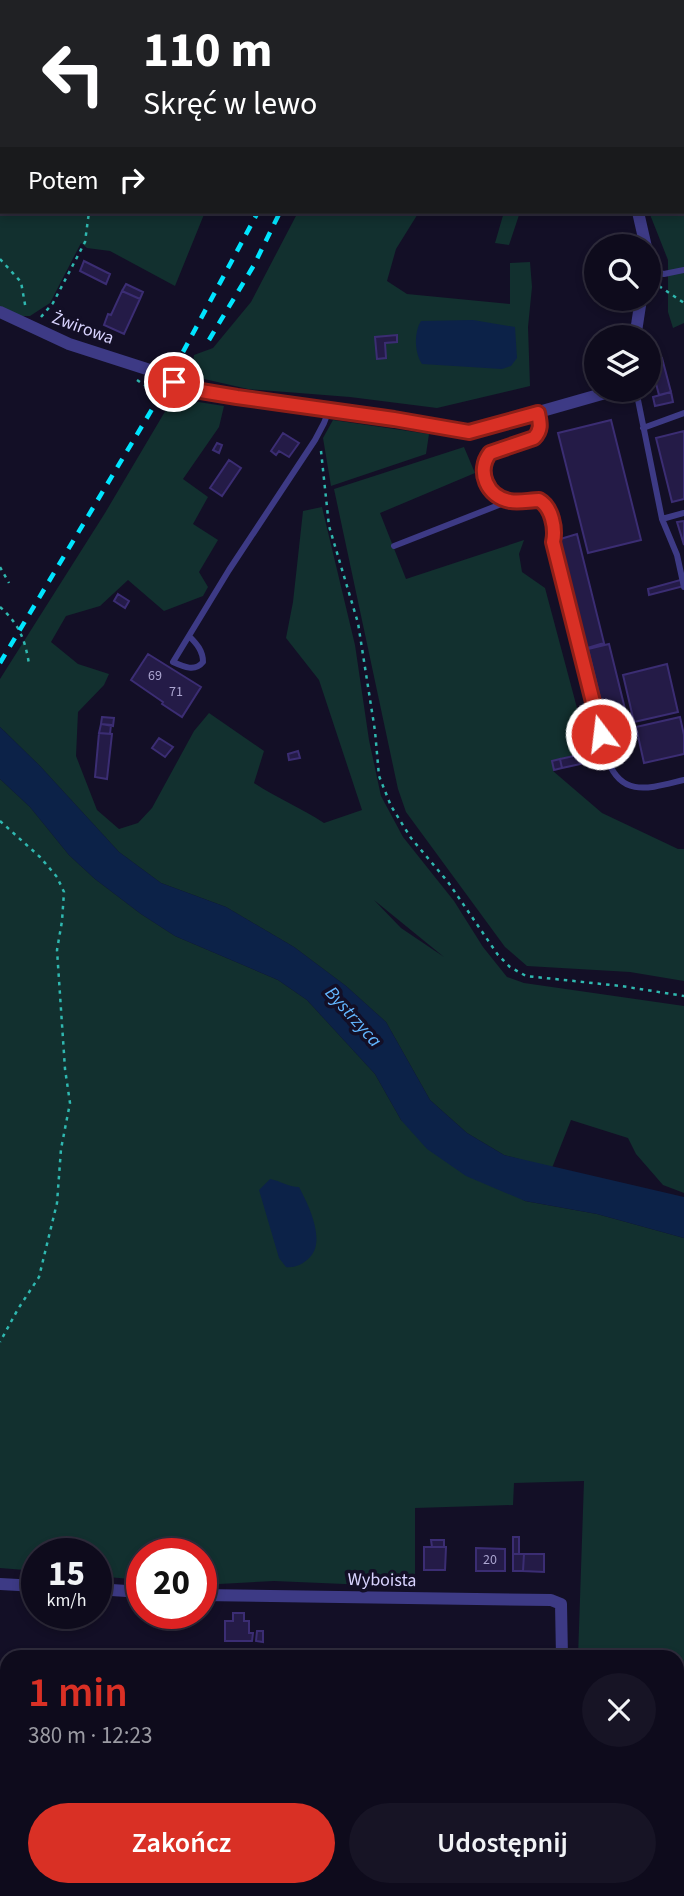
<!DOCTYPE html>
<html lang="pl">
<head>
<meta charset="utf-8">
<style>
  :root { --surface:#0e0b1c; --page:#171425; --text:#f1f3f6; --muted:#9b9ba3; --line:#2e2b3b; --accent:#d93025 }
  body { margin:0; font-family:"Source Sans 3",sans-serif; background:var(--page); color:var(--text); height:100vh; display:flex; flex-direction:column; font-size:26px; white-space:nowrap }
  * { box-sizing:border-box; margin:0 }
  p { font-size:23px; color:var(--muted) }
  .icon { flex:none; width:38px; height:38px; fill:none; stroke:currentColor; stroke-width:2; stroke-linecap:round; stroke-linejoin:round }
  .map { position:relative; flex:1; overflow:hidden }
  .sheet { position:absolute; left:0px; top:1650px; width:684px; height:247px; display:flex; flex-direction:column; background:var(--surface); border-radius:21px 21px 0 0; box-shadow:0 4px 10px #0003,0 0 0 2px var(--line) }
  .sheet>* { flex:none }
  .guide { position:absolute; left:0px; top:0px; width:684px; height:214px; box-shadow:0 4px 10px #0003,0 0 0 2px var(--line); background:#202124; color:#fff; overflow:hidden }
  .buttons { position:absolute; left:584px; top:234px; display:grid; gap:14px }
  .buttons a { display:grid; place-items:center; width:77px; height:77px; border-radius:50%; background:var(--surface); box-shadow:0 4px 10px #0003,0 0 0 2px var(--line); font-size:35px }
  .speed { position:absolute; left:21px; top:1538px; display:flex; gap:14px; font-size:35px; font-weight:700; text-align:center }
  .speed>* { display:grid; place-content:center; width:91px; height:91px; border-radius:50%; background:var(--surface); box-shadow:0 4px 10px #0003,0 0 0 2px var(--line); line-height:1 }
  .speed small { font-size:18px; font-weight:400 }
  .speed .limit { border:10px solid #d22; background:#fff; color:#111 }
  .pin { position:absolute; display:grid; place-items:center; width:60px; height:60px; color:#fff; margin:-30px; border:4px solid #fff; border-radius:50%; box-shadow:0 2px 7px #0007 }
  .me { position:absolute; width:77px; margin:-38px; rotate:345deg; stroke-linejoin:round; filter:drop-shadow(0 0 5px #0008) }
  .turn { display:flex; align-items:center; gap:24px; height:147px; padding:0 28px; font-size:32px }
  .turn .icon { width:91px; height:91px; stroke-width:2.5 }
  .turn b { display:block; font-size:49px; line-height:60px }
  .then { display:flex; align-items:center; height:66px; padding:0 28px; background:#0003; gap:14px; font-size:26px }
  .round { display:grid; place-items:center; flex:none; width:74px; height:74px; border-radius:37px; background:var(--page) }
  .summary { display:flex; align-items:center; justify-content:space-between; height:119px; padding:0 28px }
  h1 { font-size:42px; font-weight:600; line-height:52px; color:var(--accent) }
  .action { display:flex; gap:14px; margin-top:auto; padding:14px 28px }
  .action a { flex:1; height:80px; border-radius:42px; background:var(--accent); color:#fff; font-size:28px; font-weight:600; line-height:80px; text-align:center }
  .action a+a { background:var(--page); color:var(--text) }
  .map>svg:first-child { display:block }
</style>
</head>
<body>
<div class="map">
<svg width="684" height="1896" viewBox="0 0 684 1896">
  <rect width="100%" height="100%" fill="#130f26"/>
  <path fill="#12302f" fill-rule="evenodd" d="M0,0h322l-320,2v210h203l-30,74 -65,-35 -23,-3 -6,-5 -31,60 -20,13h-9l-21,-10z
    M594,0h90v323l-11,5 -5,-16v-52l-19,-48h33v-210z
    M298,212h121l-23,37 -9,32 20,13 103,10v-41l20,-1 2,25 -4,40 2,59 -93,22 -87,-11 -102,-8 -57,-13 3,-21 19,-7 38,-46z
    M504,212h16l-11,33 -14,-2z
    M173,398l51,8 -5,21 -36,52 25,18 -15,27 25,16 -19,32 9,15 -5,9 -39,15 -36,-31 -28,26 -34,10 -15,26 27,22 31,10 -5,11 -26,27 -2,44 21,54 22,19 19,-6 14,-15 42,-77 15,-18 55,38 -10,32c23,15 47,25 70,40l38,-13 -43,-130 -33,-42 7,-36 10,-91 19,-4 33,138 14,95 12,56 22,41 51,64 29,46 24,30 17,6 160,23v187l-21,-8 -27,-31 -8,-16 -57,-18 -19,48 -48,-13 -37,-22 -37,-33 -44,-78 -40,-36 -52,-39 -68,-40 -65,-24 -42,-31 -79,-86 -40,-39v-48l105,-166zM374,900l70,57 -43,-29z
    M333,420l96,14 -3,20 -95,32 -8,-48z
    M464,447l11,26 -95,40 26,66 118,-39 -5,14 3,18 23,16 44,165 -36,8v10l49,42 76,36h6v132l-54,-9 -103,-6 -22,-19 -99,-135 -8,-23 -64,-300z
    M0,779l30,28 39,48 26,24 46,35 34,22 103,44 29,20 68,74 26,46 124,81 72,13 87,24v572l-7,1v-154h-99l6,-176 -70,2 -1,22 -98,3v79l-141,-6 -73,4v-31h-59v26l-46,-4v-22h-59v17l-37,-3z
    M7,1850v40h461l1,6h-469v-45z"/>
  <path fill="#0c2248" d="M473,320l42,7 2,31 -6,8 -9,3 -80,-5c-8,-12 -8,-32 -1,-43z
    M0,727l40,39 79,86 42,31 65,24 68,40 52,39 40,36 44,78 37,33 37,22 180,42v41l-87,-24 -72,-13 -59,-25 -39,-27 -26,-29 -26,-46 -68,-74 -29,-20 -103,-44 -34,-22 -46,-35 -26,-24 -39,-48 -30,-28z
    M270,1179c11,2 18,8 29,8 10,19 29,57 8,73 -6,5 -13,8 -21,7l-7,-9 -20,-68z"/>
  <g fill="none" stroke-linecap="round" stroke-linejoin="round">
    <path stroke="#0c2248" stroke-width="4.5" d="M24,0l2,2"/>
  </g>
  <path fill="#241b47" stroke="#3b2d73" stroke-width="2" d="M84,261l26,13 -4,10 -26,-13z
    M126,284l17,8 -3,7 -18,-8z
    M122,291l18,8 -16,35 -20,-9 4,-11 3,1z
    M397,335v7l-12,1 1,15 -9,1 -2,-22z
    M662,358l9,34 -12,3 -9,-34z
    M671,392l2,10 -18,4 -2,-9z
    M611,420l30,120 -53,13 -30,-120z
    M684,431v68l-12,3 -16,-64z
    M283,433l16,10 -10,14 -10,-6 -3,4 -5,-4z
    M217,443l5,2 -3,8 -6,-3z
    M229,460l12,8 -19,28 -12,-8z
    M684,521v24l-7,-23z
    M577,534l27,109 -20,6 -27,-109z
    M684,579v7l-35,9 -1,-6z
    M118,594l11,7 -4,7 -11,-7z
    M609,644l18,73 -21,5 -18,-73z
    M148,654l53,33 -19,30 -20,-13 1,-2 -32,-22z
    M667,664l11,48 -44,10 -11,-47z
    M102,717l12,1 -1,8 -12,-2z
    M680,717l4,18v19l-40,9 -8,-36z
    M101,724l10,1 -1,9 -11,-1z
    M99,733l13,1 -5,45 -12,-2z
    M159,738l14,9 -8,10 -13,-9z
    M298,751l2,7 -11,2 -1,-6z
    M592,752l2,9 -32,7 -2,-9z
    M560,759l2,9 -8,2 -2,-9z
    M513,1537h6v17h-6z
    M431,1540h13v7h-12z
    M424,1547h22l-1,23h-21z
    M476,1548l29,1v22h-29z
    M513,1554h11l-1,17h-10z
    M524,1554h20v18l-21,-1z
    M233,1613h11v8h5v12h4l-1,8h-27v-20h8z
    M257,1631h6v11l-7,-1z"/>
  <g fill="none" stroke-linecap="round" stroke-linejoin="round">
    <path stroke="#312d47" stroke-width="12" stroke-dasharray="12 6" stroke-linecap="butt" d="M156,372l18,10"/>
    <path stroke="#2fb8b0" stroke-width="2.5" stroke-dasharray="3.5 5" stroke-linecap="butt" d="M152,2l1,-2
      M0,259l21,23 5,28
      M659,286l25,17
      M41,317l12,-14 32,-61 4,-30
      M137,380l9,6
      M321,451l8,75 29,97 17,108 4,45 12,30 20,32 37,44 50,73 12,12 16,9 95,10 63,10
      M0,567l9,16
      M0,607c19,17 25,32 29,57
      M0,821l40,36 17,20 7,15 -2,29 -5,29 8,119 5,34 -9,46 -4,54 -18,74 -21,32 -18,33"/>
    <path stroke="#3d3a85" stroke-width="6" d="M649,271l15,3 20,-4
      M636,390l26,129 22,-6
      M538,413c2,10 4,17 -4,25l-44,15c-15,18 -2,44 20,48 9,2 20,-1 29,-1 13,7 17,29 14,42l54,216c14,41 43,30 77,22
      M643,428l41,-15
      M662,519l15,36 7,32
      M394,546l115,-45
      M189,636c8,8 14,15 14,26 -8,10 -19,5 -30,0l56,-92 86,-130 9,-17 5,-13
      M486,1890v6"/>
    <path stroke="#3d3a85" stroke-width="12" d="M580,0l1,2
      M638,212l8,35
      M0,312l69,32 87,28
      M635,338l6,-39
      M174,382l27,9 36,6 157,22 75,13 147,-42
      M0,1584l37,2
      M96,1589l46,3
      M201,1595l350,5 10,4 1,53
      M677,1819l7,-1
      M0,1839l7,-1"/>
    <path stroke="#00e5ff" stroke-width="4.5" stroke-dasharray="10 9" stroke-linecap="butt" d="M342,2v-2
      M364,2l1,-2
      M378,2l1,-2
      M209,340l45,-75 26,-53
      M0,663l154,-257 104,-194"/>
  </g>
  <g fill="none" stroke-linecap="round" stroke-linejoin="round">
    <g stroke="#8d1f18" stroke-width="18">
      <path id="route" d="M174,382l27,9 36,6 157,22 75,13 69,-19c2,10 4,17 -4,25l-44,15c-14,18 -3,44 20,48 9,2 20,-1 29,-1 13,7 17,29 14,42l48,192"/>
    </g>
    <use href="#route" stroke="#d93025" stroke-width="12"/>
  </g>
  <g text-anchor="middle" dominant-baseline="central" stroke-width="7" stroke-linejoin="round" paint-order="stroke">
    <g font-size="14" fill="#aca6d1">
      <text x="155" y="676">69</text>
      <text x="176" y="692">71</text>
      <text x="490" y="1560">20</text>
    </g>
    <g font-size="18" fill="#d9d4ff" stroke="#130f26">
      <text transform="translate(83 328) rotate(20)">Żwirowa</text>
      <text transform="translate(382 1580) rotate(1)">Wyboista</text>
    </g>
    <g font-size="19" font-style="italic" fill="#62b6ff" stroke="#130f26">
      <text transform="translate(353 1017) rotate(48)">Bystrzyca</text>
    </g>
  </g>
</svg>
<div class="buttons">
<a><svg class="icon" aria-label="search" viewBox="0 0 24 24"><circle cx="10" cy="10" r="6"/><path d="M15 15l6 6"/></svg></a>
<a><svg class="icon" aria-label="layers" viewBox="0 0 24 24"><path d="M12 4l9 5-9 5-9-5zM3 14l9 5 9-5"/></svg></a>
</div>
<div class="speed"><div>15<small>km/h</small></div><div class="limit">20</div></div>
<div class="pin" style="left:174px;top:382px;background:#d93025"><svg class="icon" aria-label="arrive" viewBox="0 0 24 24"><path d="M6 21V4h12l-3 4 3 4H6"/></svg></div>
<svg class="me" style="left:601px;top:734px" viewBox="-20 -20 40 40"><circle r="17" fill="#d93025" stroke="#fff" stroke-width="3"/><path d="M0-11L8 9 0 5-8 9z" fill="#fff"/></svg>
<div class="guide">
<div class="turn"><svg class="icon" aria-label="left" viewBox="0 0 24 24"><path d="M17 20v-9H6M10 6l-5 5 5 5"/></svg><div><b>110 m</b>Skręć w lewo</div></div>
<div class="then">Potem<svg class="icon" aria-label="right" viewBox="0 0 24 24"><path d="M7 20v-9h11M14 6l5 5-5 5"/></svg></div>
</div>
<section class="sheet">
<div class="summary"><div><h1>1 min</h1><p>380 m · 12:23</p></div><a class="round"><svg class="icon" aria-label="close" viewBox="0 0 24 24"><path d="M6 6l12 12M18 6L6 18"/></svg></a></div>
<div class="action"><a>Zakończ</a><a>Udostępnij</a></div>
</section>
</div>
</body>
</html>
